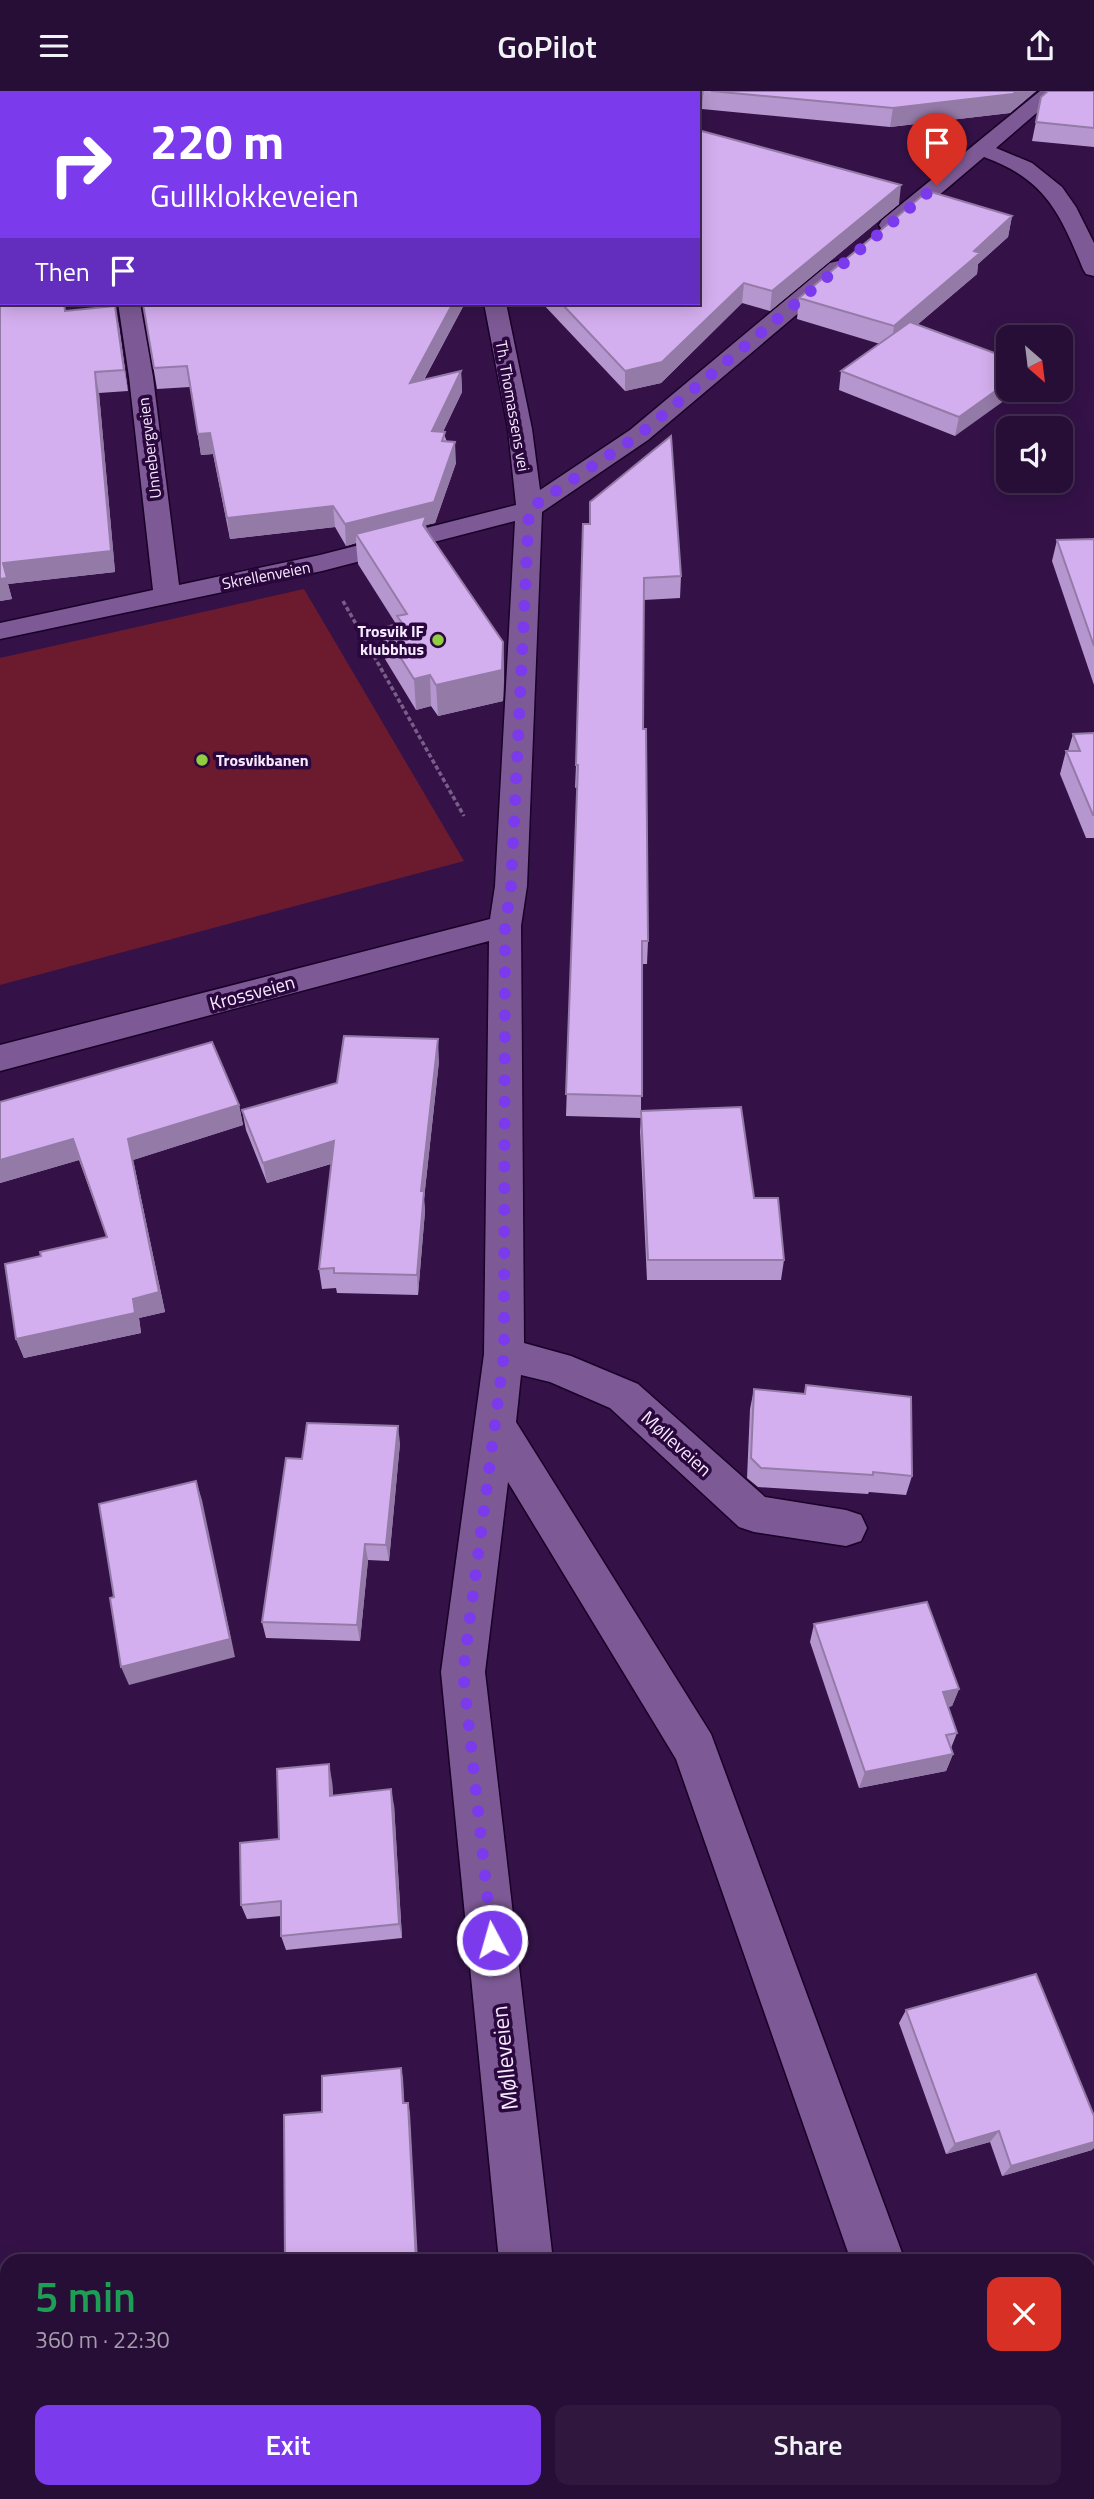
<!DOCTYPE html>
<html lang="en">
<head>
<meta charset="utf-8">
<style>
  :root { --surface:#270e36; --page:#2f173e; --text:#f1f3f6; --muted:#a49cad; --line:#432e51; --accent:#7c3aed }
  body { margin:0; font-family:"Titillium Web",sans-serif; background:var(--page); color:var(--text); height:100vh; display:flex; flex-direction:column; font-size:26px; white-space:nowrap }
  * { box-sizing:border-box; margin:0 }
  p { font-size:23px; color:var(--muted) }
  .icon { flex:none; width:38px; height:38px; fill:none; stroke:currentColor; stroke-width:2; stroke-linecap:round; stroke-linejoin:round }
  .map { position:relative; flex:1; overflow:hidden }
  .details { position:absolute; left:0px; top:2163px; width:1096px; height:245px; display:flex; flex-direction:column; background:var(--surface); border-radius:21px 21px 0 0; box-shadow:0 4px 18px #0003,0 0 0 2px var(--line) }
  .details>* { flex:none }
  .guide { position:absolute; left:0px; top:0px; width:700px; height:214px; box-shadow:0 4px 18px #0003,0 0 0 2px var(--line); background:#7c3aed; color:#fff; overflow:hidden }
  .needle { width:46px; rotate:152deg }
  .controls { position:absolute; left:996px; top:234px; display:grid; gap:14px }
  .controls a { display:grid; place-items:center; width:77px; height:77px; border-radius:14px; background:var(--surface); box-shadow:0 4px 18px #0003,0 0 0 2px var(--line); font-size:35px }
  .pin { position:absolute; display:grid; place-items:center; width:60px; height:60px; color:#fff; margin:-72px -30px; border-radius:50% 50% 50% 0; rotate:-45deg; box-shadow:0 0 7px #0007 }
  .pin .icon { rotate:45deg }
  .me { position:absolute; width:77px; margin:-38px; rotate:354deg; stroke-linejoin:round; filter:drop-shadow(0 0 5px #0008) }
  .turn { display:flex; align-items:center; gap:24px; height:147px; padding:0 35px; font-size:32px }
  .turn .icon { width:91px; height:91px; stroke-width:2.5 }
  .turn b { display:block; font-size:49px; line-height:60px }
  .then { display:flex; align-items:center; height:66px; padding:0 35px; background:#0003; gap:14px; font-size:26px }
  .round { display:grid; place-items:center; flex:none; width:74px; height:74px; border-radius:14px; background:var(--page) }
  .overview { display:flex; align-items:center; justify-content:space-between; height:119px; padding:0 35px }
  h1 { font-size:42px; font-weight:600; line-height:52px; color:#1e9e55 }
  .primary-button { display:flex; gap:14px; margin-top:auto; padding:14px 35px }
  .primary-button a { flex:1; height:80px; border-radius:14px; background:var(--accent); color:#fff; font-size:28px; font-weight:600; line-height:80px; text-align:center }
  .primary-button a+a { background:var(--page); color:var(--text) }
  header { display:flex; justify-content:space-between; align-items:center; height:91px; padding:0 35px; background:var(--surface); font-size:32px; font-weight:600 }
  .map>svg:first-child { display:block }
</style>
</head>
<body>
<header><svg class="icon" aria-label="menu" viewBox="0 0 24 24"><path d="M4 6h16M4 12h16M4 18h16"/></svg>GoPilot<svg class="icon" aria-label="share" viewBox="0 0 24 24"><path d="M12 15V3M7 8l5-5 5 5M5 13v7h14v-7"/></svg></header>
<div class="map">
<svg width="1094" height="2408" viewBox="0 0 1094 2408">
  <rect width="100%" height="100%" fill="#341248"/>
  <path fill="#6c1b2f" d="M304,498l160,272 -464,124v-327z"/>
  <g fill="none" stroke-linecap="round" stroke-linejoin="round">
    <path fill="#0d1c00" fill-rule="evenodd" d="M0,2237l7,3v34l-7,-3z
      M106,2401h28v7h-28z"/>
    <g stroke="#190127" stroke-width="3">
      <path id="street" d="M441,0h20l1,2h-20z
        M1040,0h22l-66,57 36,15 30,24 14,20 18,36v33l-8,-2 -3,-5c-23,-56 -38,-90 -99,-112l-86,73h-16l-3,-5 3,-5z
        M838,170l8,2 3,5 -3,5 -198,167 -106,72 -15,374 -6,40 3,417 47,13 67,28 127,113 81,13 15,5 6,13 -6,13 -15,5 -92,-14 -15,-5 -129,-119 -60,-26 -29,-7 -5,47 195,312 194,527h-54l-175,-502 -168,-277 -23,190 68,589h-54l-58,-589 43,-318 5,-413 -489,130v-26l490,-126 5,-33 20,-365 -193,50 -322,68v-16l153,-33 -24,-213 -11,-74h22l13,74 26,208 141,-30 196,-50 -8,-76 -24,-126h22l26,126 8,61 90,-60 200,-167z
        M522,2401h58v7h-58z
        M907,2401h58l2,7h-58z"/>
    </g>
    <path stroke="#785e88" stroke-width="3.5" stroke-dasharray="4.5 2.5" stroke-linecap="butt" d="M343,510l121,215"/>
    <use href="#street" fill="#7d5a95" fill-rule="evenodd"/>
  </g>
  <path fill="#b696ce" d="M494,0h542l-26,22 -120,14 -188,-18 -4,22 201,73 -129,107 -28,-8 -81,80 -36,8 -83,-88h156v-210h-203z
    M1094,0v56l-62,-6 9,-44z
    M0,99l66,121 53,15 9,65 -29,2 16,179 -107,12 4,15 -12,2z
    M1012,125l-4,21 -30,27 -1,10 -60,51 91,33 -53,78 -116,-46 2,-19 39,-27 -83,-25 2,-21z
    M152,212h313l-41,77 37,-9 1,21 -19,40 13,31 -21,60 -9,2 1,5 76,112 1,31 -1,28 -65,15 -7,-10 -15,4 -31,-51 -3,-31 14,-4 -38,-60 -2,-21 -10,3 -11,-19 -105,12 -17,-85 -12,1 -11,-68 -33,2 -14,-85z
    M590,433l91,52 -1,22 -36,2 -1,129 5,212 -1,23h-5l-1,147 113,87 30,62 -3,20h-134l-7,-149 1,-13 -75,-2 11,-329 -2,1 1,-23z
    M1094,448v146l-42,-124 5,-21z
    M1094,642v105h-8l-26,-64 6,-23h2l5,-17z
    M439,970l-15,138 1,12 -7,84 -81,-2 -1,-5 -14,1 -3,-20 12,-105 -64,19 -21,-53 -4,-20z
    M0,1011l239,3 4,20 -110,35 32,152 -26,6 2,15 -117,25 -8,-19 25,-83 66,-19 -28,-77 -79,23z
    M806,1294l106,91 -6,19 -37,-3 -1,2 -110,-7 -11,-9 3,-69 4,-20 50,5z
    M400,1352l-11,118 -21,-1 -8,81 -94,-3 -4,-16 40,-163z
    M814,1533l145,65 -7,17 -4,1 9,26 -6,15 2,6 -7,17 -87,17 -49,-146z
    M332,1690l1,15 61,9 8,133 -116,12 -5,-14v-20l-34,3 -6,-14 38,-66z
    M906,1919l186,140 -90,26 -12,-34 -44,12 -47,-131z
    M1094,2229v179h-30l-3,-7h27l5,-150 -5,-12v-6z"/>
  <path fill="#947aa7" d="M703,0l-1,18 -4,22v-13z
    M1017,0h19l-26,22 -120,14 3,-19z
    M901,94l-2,19 -129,107 2,-20z
    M1012,125l-4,21 -30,27 -1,10 -86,73 3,-21z
    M744,192l-2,20 -81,80 -36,8v-20z
    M453,212h12l-54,100 -1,-20z
    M115,215l4,20 9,65 -4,-21z
    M461,280l1,21 -29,60 -1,-21z
    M95,281l4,21 16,179 -107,12 4,15 -12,2v-22l3,-16z
    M1008,291v8h11l-64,46 4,-19z
    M210,342l3,21 -12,1 -3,-21z
    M455,351l1,21 -21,60 -9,2 1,21 -71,-12v9l-10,3 -1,-22z
    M333,415l2,21 -105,12 -3,-21z
    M503,551l1,31 -1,28 -65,15 -2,-31z
    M430,584l1,31 -15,4 -2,-31z
    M438,948l1,22 -15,138 1,12 -7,84 -1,-20 4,-84z
    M239,1014l4,20 -110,35 32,152 -26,6 2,15 -117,25 -8,-19 117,-40 -5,-160z
    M73,1048l6,21 -79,23v-23z
    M334,1050l3,21 -70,21 -4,-20z
    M398,1335l2,17 -11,118 -3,-16z
    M196,1390l6,19 33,157 -106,28 -8,-18z
    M365,1453l3,16 -8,81 -3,-16z
    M959,1598l-7,17 -16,4 7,-18z
    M953,1663l-7,17 -87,17 6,-16z
    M329,1673l3,17 2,31 -4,-16z
    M391,1698l3,16 8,133 -3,-14z
    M401,1977l2,10 2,35 -2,-10z
    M408,2012l2,10 8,148h-2z
    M999,2040l-9,11 -44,12 9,-10z
    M1094,2051v6l-2,2 -90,26 9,-10z"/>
  <path fill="#d4afef" stroke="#947aa7" stroke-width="2" d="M69,0h375l1,2h-377z
    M499,0h204l-5,27v-25h-199z
    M711,0h306l-4,3 -120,14z
    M1048,0h46v37l-58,-6 5,-25z
    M698,39l203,55 -129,106 -28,-8 -82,79 -37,9 -64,-68h137z
    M2,98v114h62l1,8 50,-5 9,64 -29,2 16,179 -108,12 4,15 -7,1v-389z
    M928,100l84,25 -38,35 6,2 -86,73 -95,-28z
    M152,212h301l-43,80 51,-12 -29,60 13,1 -3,9 13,1 -21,60 -89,22 -12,-18 -106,12 -17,-85 -12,1 -11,-68 -33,2 -11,-64z
    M910,231l98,36v24l-49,35 -118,-46z
    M671,345l10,140 -37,2 -1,151h3l2,212h-6v155l-76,-2 12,-329h-2l7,-241h7v-22z
    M426,425l-3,9 80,117 -1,28 -66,15 -6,-10 -16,4 -32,-51 20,-5 -5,-7 10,-2 -51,-80z
    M1094,448v107l-37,-106z
    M1094,642v82h-1l-27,-64h14l-7,-17z
    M344,945l94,3 -17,152h3l-7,84 -83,-2v-5l-15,1 15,-128 -71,22 -21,-53 95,-27z
    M212,951l27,63 -111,34 31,153 -26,7 2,14 -119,26 -11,-75 36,-8 -1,-4 67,-15 -34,-98 -73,21v-58z
    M741,1016l13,91h24l6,62h-136l-7,-149z
    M806,1294l105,12 1,79 -39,-4v3l-112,-7 -10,-10 3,-69 51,5z
    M307,1332l91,3 -12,119 -21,-1 -8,81 -95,-3 24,-164 16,1z
    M196,1390l34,158 -109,28 -11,-69 4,-1 -15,-93z
    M927,1511l32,87 -16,3 14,41 -11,2 7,19 -88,18 -51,-148z
    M329,1673l1,32 61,-7 8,135 -118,12v-35l-40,4 -1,-62 39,-4 -2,-70z
    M1036,1883l58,142v26l-83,24 -12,-35 -44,13 -49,-134z
    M401,1977l2,35h5l8,158h-131l-1,-146 38,-3v-36z
    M1094,2251v157h-17l-2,-7h13v-148z"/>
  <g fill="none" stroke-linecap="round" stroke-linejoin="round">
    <path stroke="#7c3aed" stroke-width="12" stroke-dasharray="0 21.6" d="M492,1849l-29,-268 41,-318 1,-428 6,-40 18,-377 110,-74 298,-250"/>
  </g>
  <g fill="#8fcd41" stroke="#2a073d" stroke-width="2.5">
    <circle cx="438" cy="549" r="7"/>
    <circle cx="202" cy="669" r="7"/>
  </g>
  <g text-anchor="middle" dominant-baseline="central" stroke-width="7" stroke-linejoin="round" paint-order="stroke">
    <g font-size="16" fill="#f6eaff" stroke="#2a073d">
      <text transform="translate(513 315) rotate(80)">Th. Thomassens vei</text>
      <text transform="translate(149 357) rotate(-97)">Unnebergveien</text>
      <text transform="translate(266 484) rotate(-11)">Skrellenveien</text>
    </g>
    <g font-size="16" font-weight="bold" fill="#f6eaff" stroke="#2a073d" text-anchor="end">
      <text x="424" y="540">Trosvik IF<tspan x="424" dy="18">klubbhus</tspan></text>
      <text x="216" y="669" text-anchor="start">Trosvikbanen</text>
    </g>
    <g font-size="19" fill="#f6eaff" stroke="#2a073d">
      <text transform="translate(252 901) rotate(-15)">Krossveien</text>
      <text transform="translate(677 1352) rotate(42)">Mølleveien</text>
    </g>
    <g font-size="23" fill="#f6eaff" stroke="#2a073d">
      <text transform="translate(504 1967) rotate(-96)">Mølleveien</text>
    </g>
  </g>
</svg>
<div class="controls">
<a><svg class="needle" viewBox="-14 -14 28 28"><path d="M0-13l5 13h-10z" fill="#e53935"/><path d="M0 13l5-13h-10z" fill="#a49cad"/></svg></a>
<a><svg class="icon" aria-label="sound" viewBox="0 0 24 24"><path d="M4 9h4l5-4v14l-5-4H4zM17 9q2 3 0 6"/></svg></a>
</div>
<div class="pin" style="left:937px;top:94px;background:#d93025"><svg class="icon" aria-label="arrive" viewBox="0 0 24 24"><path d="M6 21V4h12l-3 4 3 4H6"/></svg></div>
<svg class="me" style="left:492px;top:1849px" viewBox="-20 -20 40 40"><circle r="17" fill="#7c3aed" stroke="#fff" stroke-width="3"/><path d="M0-11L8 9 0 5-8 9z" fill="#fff"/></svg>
<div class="guide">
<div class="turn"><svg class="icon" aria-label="right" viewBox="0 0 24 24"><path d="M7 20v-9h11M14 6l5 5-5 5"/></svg><div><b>220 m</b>Gullklokkeveien</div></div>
<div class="then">Then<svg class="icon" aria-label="arrive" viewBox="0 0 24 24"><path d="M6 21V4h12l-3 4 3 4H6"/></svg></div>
</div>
<section class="details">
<div class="overview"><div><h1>5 min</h1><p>360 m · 22:30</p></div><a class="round" style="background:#d93025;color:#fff"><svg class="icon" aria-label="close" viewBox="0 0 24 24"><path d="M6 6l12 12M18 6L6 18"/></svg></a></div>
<div class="primary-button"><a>Exit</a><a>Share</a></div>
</section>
</div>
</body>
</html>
